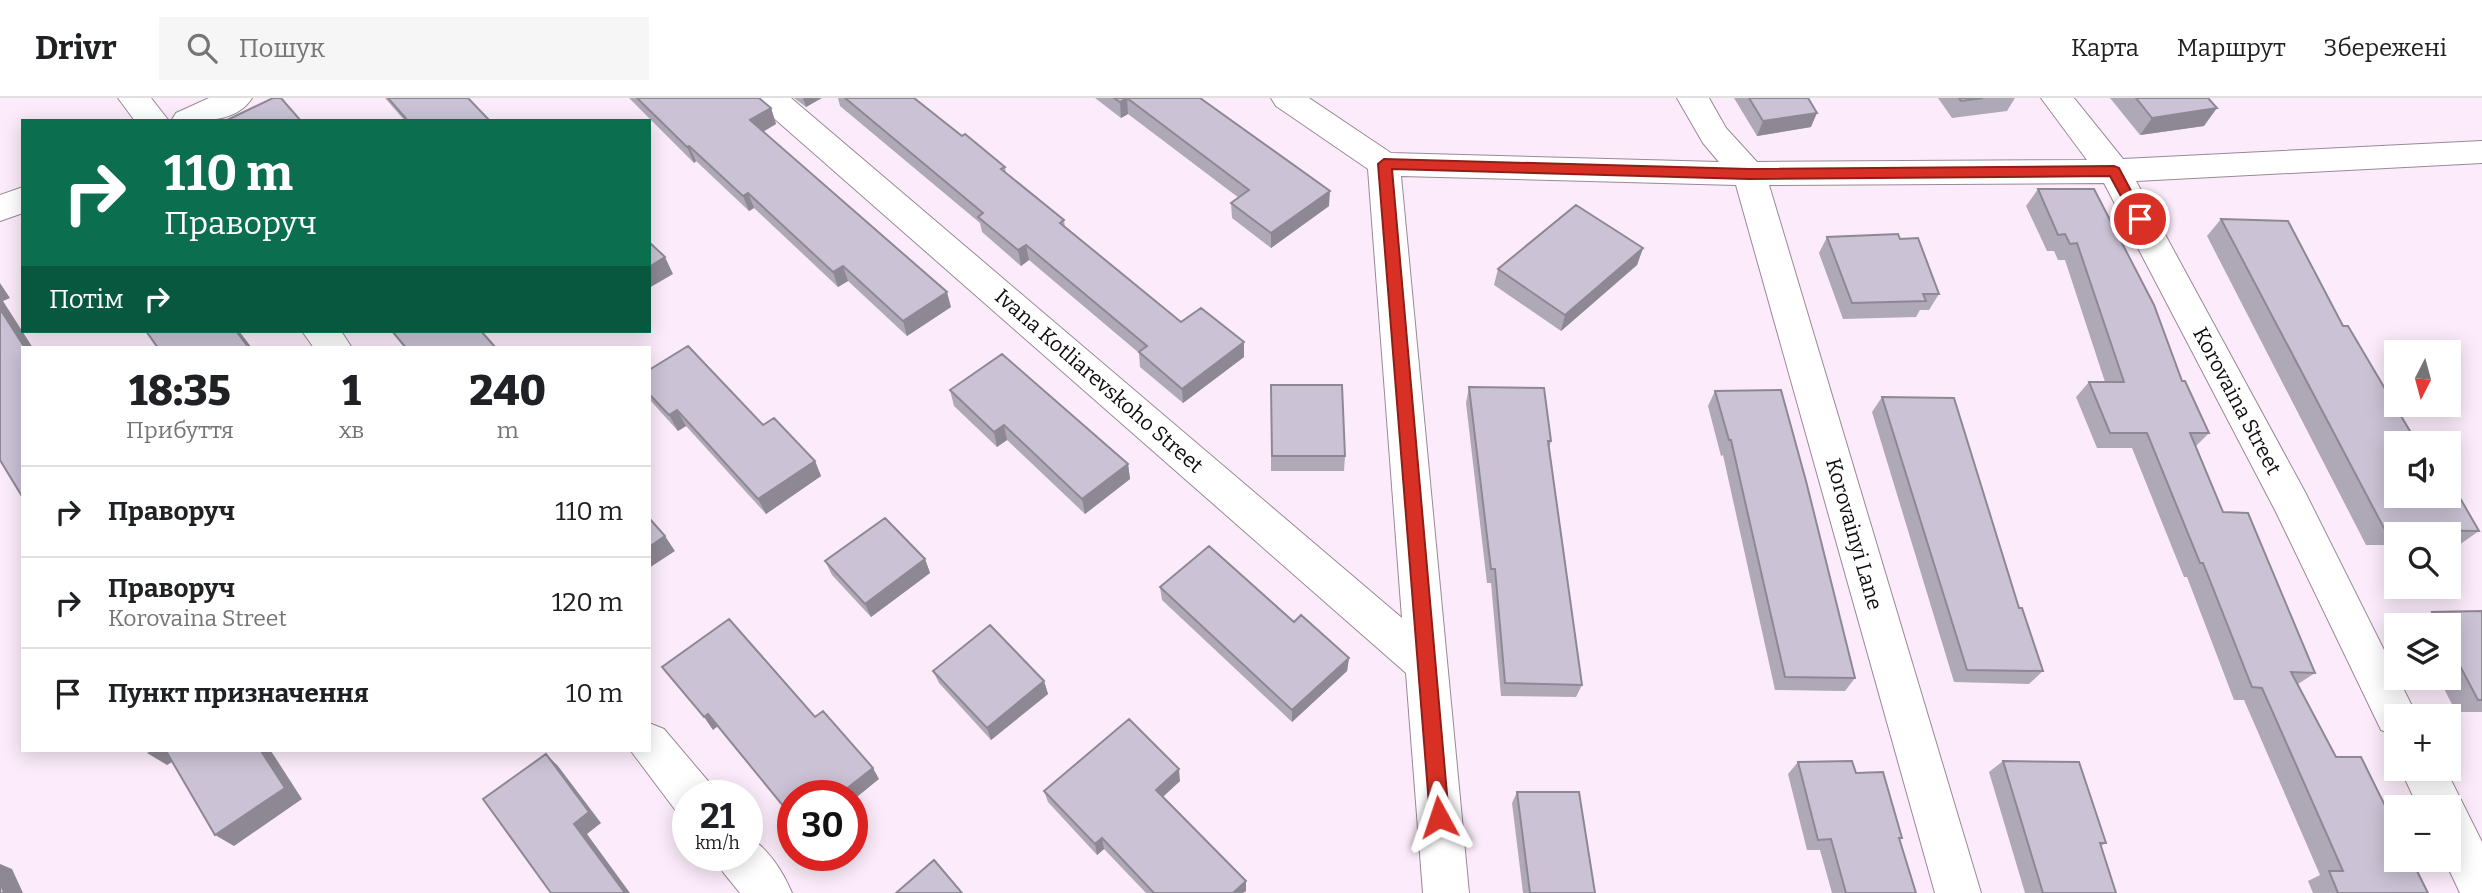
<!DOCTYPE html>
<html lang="uk">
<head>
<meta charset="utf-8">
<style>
  :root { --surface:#fff; --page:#f6f6f6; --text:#202124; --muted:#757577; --line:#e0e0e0 }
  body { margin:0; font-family:Bitter,serif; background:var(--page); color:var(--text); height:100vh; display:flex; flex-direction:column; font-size:26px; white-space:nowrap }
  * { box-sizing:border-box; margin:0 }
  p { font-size:23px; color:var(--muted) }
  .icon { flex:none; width:38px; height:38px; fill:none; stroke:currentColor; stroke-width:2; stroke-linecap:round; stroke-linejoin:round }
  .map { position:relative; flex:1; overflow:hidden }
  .drawer { position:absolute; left:21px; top:248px; width:630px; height:406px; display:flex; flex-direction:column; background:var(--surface); border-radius:0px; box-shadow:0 4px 18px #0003 }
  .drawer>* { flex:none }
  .hud { position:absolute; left:21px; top:21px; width:630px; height:214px; border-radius:0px; box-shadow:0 4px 18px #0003; background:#0b6e4f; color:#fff; overflow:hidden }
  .needle { width:46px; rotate:186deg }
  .fabs { position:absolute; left:2384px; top:242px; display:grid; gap:14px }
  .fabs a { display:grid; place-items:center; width:77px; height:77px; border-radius:0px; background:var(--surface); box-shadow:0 4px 18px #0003; font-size:35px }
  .speed { position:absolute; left:672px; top:682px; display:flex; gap:14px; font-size:35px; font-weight:700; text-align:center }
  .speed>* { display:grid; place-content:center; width:91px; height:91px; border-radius:50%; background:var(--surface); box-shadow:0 4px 18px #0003; line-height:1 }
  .speed small { font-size:18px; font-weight:400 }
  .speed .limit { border:10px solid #d22; background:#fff; color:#111 }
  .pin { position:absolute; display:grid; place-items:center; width:60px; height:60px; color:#fff; margin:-30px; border:4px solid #fff; border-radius:50%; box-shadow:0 2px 7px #0007 }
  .me { position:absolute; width:77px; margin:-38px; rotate:355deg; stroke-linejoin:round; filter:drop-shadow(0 0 5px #0008) }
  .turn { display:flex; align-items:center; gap:24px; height:147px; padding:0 28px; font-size:32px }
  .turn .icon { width:91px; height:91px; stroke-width:2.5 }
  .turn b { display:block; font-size:49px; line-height:60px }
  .then { display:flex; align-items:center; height:66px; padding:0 28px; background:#0003; gap:14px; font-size:26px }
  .eta { display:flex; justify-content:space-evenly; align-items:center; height:119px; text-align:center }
  .eta b { font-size:42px; font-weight:800; line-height:49px }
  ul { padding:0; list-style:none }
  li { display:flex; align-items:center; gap:21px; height:91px; padding:0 28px; border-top:2px solid var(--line) }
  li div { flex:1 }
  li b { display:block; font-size:26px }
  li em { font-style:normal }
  header { display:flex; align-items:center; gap:42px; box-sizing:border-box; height:98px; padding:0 35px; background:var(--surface); border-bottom:2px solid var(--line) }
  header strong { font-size:33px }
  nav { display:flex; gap:38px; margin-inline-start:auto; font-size:24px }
  .search { width:490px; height:63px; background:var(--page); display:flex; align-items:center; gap:18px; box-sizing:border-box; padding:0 24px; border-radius:0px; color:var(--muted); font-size:26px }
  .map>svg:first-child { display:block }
</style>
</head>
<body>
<header>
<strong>Drivr</strong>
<div class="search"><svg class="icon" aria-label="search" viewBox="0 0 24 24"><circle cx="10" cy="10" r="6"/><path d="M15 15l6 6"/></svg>Пошук</div>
<nav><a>Карта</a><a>Маршрут</a><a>Збережені</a></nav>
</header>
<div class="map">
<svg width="2482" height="795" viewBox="0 0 2482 795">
  <rect width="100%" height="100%" fill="#fcecfb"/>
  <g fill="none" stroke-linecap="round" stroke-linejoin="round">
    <g stroke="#988996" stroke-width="2">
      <path id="minor" d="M118,0h33l18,23h-34z
        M209,0h43c-16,26 -54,23 -81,23l5,-8z
        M755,0h36l611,520 -34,-449 -92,-63 -5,-8h38l82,55 328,9 -16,-19 -26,-45h32l17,30 31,34 330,-2 -46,-62h33l49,61 359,-18v22l-346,18 169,311 112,224h-21v20l-15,-6 -105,-218 -172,-329 -335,2 212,708h-46l-199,-708 -335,-9 68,717h-46l-17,-220 -646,-567z
        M23,89v26l-23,8v-26z
        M302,233h39l11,17h-38z
        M649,625l15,6 44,52 6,15h-26v19l-12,-4 -45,-60h18z
        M2400,670h45l37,74v51h-22l-16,-34h4v-52h-30z
        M747,739c20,8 37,37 45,56h-52l-17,-21 -6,-16h30z"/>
    </g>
    <use href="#minor" fill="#fff" fill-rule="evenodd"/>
  </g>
  <path fill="#afa8b7" d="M385,0h83l22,23h-85z
    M629,0h130l12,10 5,16 -13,7 188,176 -44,29 -59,-55 -10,6 -84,-79 -5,3 -53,-50 -2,2z
    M794,0h27l-15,9z
    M838,0h76l48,38 43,31 1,6 58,47 1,7 116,95 63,35 -61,46 -43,-36 -1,-14 -110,-93 -8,6 -39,-34 -2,-9 -140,-117z
    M1095,0h105l129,108 -58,42 -39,-30 -1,-15 8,-5 -111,-84 -7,4z
    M1734,0h74l3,29 -54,9z
    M1938,0h77l-8,13 -55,7z
    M2110,0h98l-4,28 -64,9z
    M2038,91l144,192 27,52 -13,13 27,66 92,161 -17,11 38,73 92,136h-115l-5,-12 12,-6 -76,-175h-10l-47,-123h-3l-52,-129h-35l-21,-51 13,-15h16l-40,-122h-7l-4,-9h-7l-21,-45z
    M2221,121l175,224 83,88 -20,14h-11v-11h-52v11h-30l-159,-309z
    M1827,139l73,2 39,55 -10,16h-9l-4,7 -73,2 -24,-66z
    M1643,150l-6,17 -76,66 -67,-46 4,-16z
    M649,272l114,55 52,36 6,15 -55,38 -80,-88 -8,5 -29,-32z
    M1271,287l74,71 -1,15h-73z
    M1469,289l82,54 -2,8 33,236 -6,12 -75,-1 -10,-113h-4l-21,-180z
    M950,292l178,74 2,15 -45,35 -78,-74 -10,7 -43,-41z
    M1715,293l140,287 -10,13 -70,-1 -52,-235 -2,1 -13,-50z
    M1882,299l137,211 24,63 -14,13 -75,-2 -82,-270z
    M925,461l5,14 -59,44 -39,-42 -7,-14z
    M1160,489l134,35 55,36 -2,13 -55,51 -130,-122z
    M2482,513v101h-26l-18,-35h10v-52h-36l20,-13z
    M933,573l111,10 4,13 -57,46 -52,-57z
    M2003,663l103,82 -5,3 15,47h-91l-36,-121z
    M1798,664l58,11 46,65 -3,2 17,53h-84l-12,-43h-13l-19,-76z
    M1180,683l-17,16 83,94 -3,2h-97l-42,-44 -7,6 -49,-53 -4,-11z
    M1517,694l78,101h-72l-11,-90z"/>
  <path fill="#8e8895" d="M803,0h19l-16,9z
    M1127,0l1,16 -7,4 -1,-16z
    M771,10l5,16 -20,12 -6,-16z
    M2217,10l-13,18 -64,9 12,-17z
    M1817,15l-6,14 -54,9 6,-15z
    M689,48l7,15 -2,2 -7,-16z
    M1330,93l-1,15 -58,42v-15z
    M748,95l6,15 -5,3 -6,-15z
    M1026,147l3,15 -8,6 -3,-16z
    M1643,150l-6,17 -76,66 4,-16z
    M665,159l8,17 -24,14v-21z
    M843,168l5,15 -10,6 -5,-15z
    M0,185l10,15 -7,3 30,47h-8l-25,-39z
    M947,194l4,15 -44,29 -4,-15z
    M236,233h3l13,17h-3z
    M1244,244v15l-61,46 -1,-14z
    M677,312l9,16 -8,5 -9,-16z
    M1004,327l3,15 -10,7 -3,-15z
    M815,363l6,15 -55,38 -8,-15z
    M1128,366l2,15 -45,35 -3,-15z
    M665,438l10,15 -26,17v-21z
    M925,461l5,14 -59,44 -6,-13z
    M1349,560l-2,13 -55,51v-12z
    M1044,583l4,13 -57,46 -4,-12z
    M708,616l10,12 -5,4 -9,-13z
    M151,653h23l8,5 -15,9 -20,-12z
    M261,653h10l31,48 -68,47 -19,-11z
    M546,656l12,12 43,57 -14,11 43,59h-5l-51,-69z
    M873,670l6,11 -27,22v-5h-15z
    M1179,671l1,12 -22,20 -2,-11z
    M1102,740l2,11 -7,6 -2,-11z
    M0,766l12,5 11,24h-18l-5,-9z
    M1246,783v10l-3,2h-10z"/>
  <path fill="#cbc3d5" stroke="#8e8895" stroke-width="2" d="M273,0h8l20,23h-76z
    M388,0h80l22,23h-82z
    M637,0h122l12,10 -21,12 197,172 -44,29 -60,-55 -10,6 -85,-79 -5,3 -54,-50 -2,1z
    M845,0h69l48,38 3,-2 40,33 -4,2 63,51 -4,3 121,99 20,-14 43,34 -62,47 -43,-37 8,-6 -121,-101 -8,5 -40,-33 5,-4z
    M1114,0h86l130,93 -59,42 -40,-30 18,-13 -122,-92 -7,4z
    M1749,0h59l9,15 -54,8z
    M1959,0h24l-22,3z
    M2136,0h72l9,10 -65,10z
    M2038,91h56l60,116 28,76h3l24,52h-19l33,79 25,1 67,160 -24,-1 45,85h25l35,71v31h15l17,34h-90l-9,-22h14l-81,-183 -10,-1 -49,-124h-3l-53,-130h-37l-21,-51h35l-47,-139 -7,1 -5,-10 -7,1z
    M1576,107l67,43 -78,67 -67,-46z
    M2221,121l67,2 55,105h5l69,117h-21v52h52v-18l31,54 -94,-1z
    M1898,136l2,5 18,-1 21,56h-16l3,7 -74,2 -25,-66z
    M649,144l16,15 -16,10z
    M0,211l25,39h-2v150l-23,-38z
    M146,233h90l13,17h-91z
    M392,233h89l15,17h-90z
    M688,248l75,79 11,-7 41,43 -57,38 -81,-89 -8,5 -20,-21v-24z
    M1002,256l126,110 -46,35 -78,-74 -10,7 -44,-42z
    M1271,287h71l3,71h-73z
    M1469,289l75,1 7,53h-3l34,244 -77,-2 -10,-114h-4z
    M1781,292l25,91 49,197 -70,-1 -54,-237h-2l-14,-49z
    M1882,299l72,1 65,210h3l21,63 -76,-1z
    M649,420l16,18 -16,11z
    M885,420l40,41 -60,45 -40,-43z
    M1209,448l85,76 7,-7 48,43 -57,52 -132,-123z
    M2482,513v89h-4l-30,-57v-18h-9l-7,-13z
    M729,521l86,98 8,-6 50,57 -36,28h-44v22l-85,-104 -4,3 -42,-50z
    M990,527l54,56 -57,47 -54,-57z
    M1129,621l50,50 -23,21 90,91 -13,12h-79l-52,-55 -7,6 -51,-53z
    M166,653h95l24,37 -70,47z
    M546,656l43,58 -15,12 51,69h-74l-68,-94z
    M1852,663l4,12 27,-1 19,66h-3l17,55h-70l-15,-54 -13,1 -20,-78z
    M2003,663l76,1 27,81h-6l16,50h-73z
    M1517,694h62l16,101h-65z
    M934,762l28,33h-66z
    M0,786l5,9h-5z"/>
  <path fill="#d93025" stroke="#8d1f18" stroke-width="2" d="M1384,61l365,10 365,-3 5,2 27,51 -2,3h-9l-25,-46 -361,3 -357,-10 57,648 -3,6 -7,2 -6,-2 -3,-6 -52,-653z"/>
  <g text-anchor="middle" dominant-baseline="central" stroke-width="5" stroke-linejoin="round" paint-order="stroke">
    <g font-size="21" fill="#100b10" stroke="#fff">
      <text transform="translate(1099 283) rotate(41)">Ivana Kotliarevskoho Street</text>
      <text transform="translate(2237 303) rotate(62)">Korovaina Street</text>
      <text transform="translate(1854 436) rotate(74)">Korovainyi Lane</text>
    </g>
  </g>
</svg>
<div class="fabs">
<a><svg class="needle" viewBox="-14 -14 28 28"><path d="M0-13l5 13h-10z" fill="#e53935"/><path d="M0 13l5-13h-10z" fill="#757577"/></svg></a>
<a><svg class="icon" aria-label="sound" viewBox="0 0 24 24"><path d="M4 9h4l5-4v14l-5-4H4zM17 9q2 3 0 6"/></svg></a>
<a><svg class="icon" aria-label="search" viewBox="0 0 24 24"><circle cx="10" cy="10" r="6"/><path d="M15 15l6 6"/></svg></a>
<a><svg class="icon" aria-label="layers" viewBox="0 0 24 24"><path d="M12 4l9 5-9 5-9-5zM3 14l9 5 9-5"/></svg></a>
<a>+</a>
<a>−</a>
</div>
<div class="speed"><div>21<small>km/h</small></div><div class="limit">30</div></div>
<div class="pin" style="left:2140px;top:121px;background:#d93025"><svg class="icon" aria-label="arrive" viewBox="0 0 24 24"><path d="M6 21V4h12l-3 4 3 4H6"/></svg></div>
<svg class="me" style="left:1439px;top:719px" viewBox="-20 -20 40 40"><path d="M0-17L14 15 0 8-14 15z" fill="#d93025" stroke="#fff" stroke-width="4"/></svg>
<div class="hud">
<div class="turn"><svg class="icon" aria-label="right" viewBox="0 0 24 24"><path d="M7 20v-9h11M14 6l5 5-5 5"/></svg><div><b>110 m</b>Праворуч</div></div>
<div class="then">Потім<svg class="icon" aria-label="right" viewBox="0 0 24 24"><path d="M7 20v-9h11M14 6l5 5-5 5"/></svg></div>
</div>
<section class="drawer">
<div class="eta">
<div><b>18:35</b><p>Прибуття</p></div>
<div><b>1</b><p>хв</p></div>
<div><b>240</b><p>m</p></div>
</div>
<ul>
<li><svg class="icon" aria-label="right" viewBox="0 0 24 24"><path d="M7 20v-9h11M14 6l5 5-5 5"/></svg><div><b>Праворуч</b></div><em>110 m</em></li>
<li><svg class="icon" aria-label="right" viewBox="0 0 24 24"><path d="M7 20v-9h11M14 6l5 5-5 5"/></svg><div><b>Праворуч</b><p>Korovaina Street</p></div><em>120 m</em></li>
<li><svg class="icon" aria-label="arrive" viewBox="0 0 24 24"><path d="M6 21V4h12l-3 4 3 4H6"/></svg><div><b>Пункт призначення</b></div><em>10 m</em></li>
</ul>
</section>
</div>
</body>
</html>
